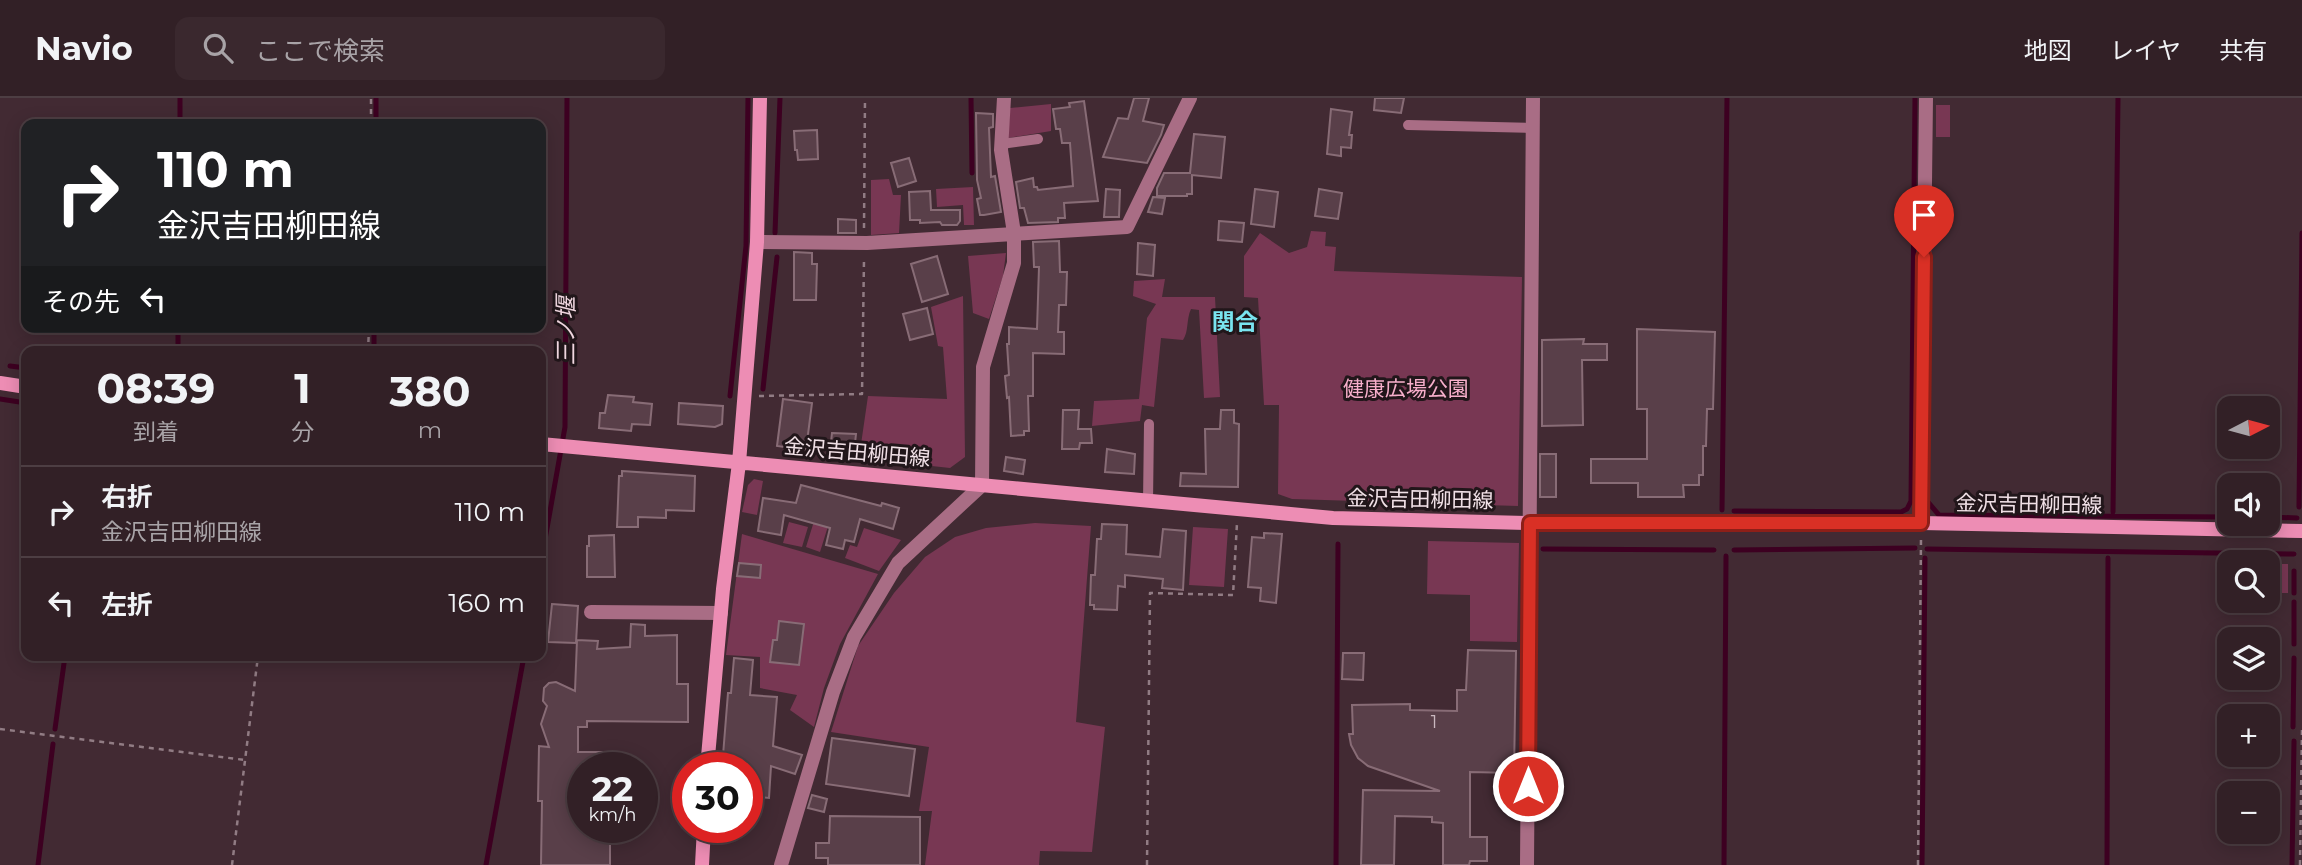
<!DOCTYPE html>
<html lang="ja">
<head>
<meta charset="utf-8">
<style>
  :root { --surface:#322026; --page:#3a282e; --text:#f1f3f6; --muted:#a8a3a7; --line:#4d3e43 }
  body { margin:0; font-family:Montserrat,"Noto Sans JP",sans-serif; background:var(--page); color:var(--text); height:100vh; display:flex; flex-direction:column; font-size:26px; white-space:nowrap }
  * { box-sizing:border-box; margin:0 }
  p { font-size:23px; color:var(--muted) }
  .icon { flex:none; width:38px; height:38px; fill:none; stroke:currentColor; stroke-width:2; stroke-linecap:round; stroke-linejoin:round }
  .map { position:relative; flex:1; overflow:hidden }
  .sheet { position:absolute; left:21px; top:248px; width:525px; height:315px; display:flex; flex-direction:column; background:var(--surface); border-radius:14px; box-shadow:0 4px 18px #0003,0 0 0 2px var(--line) }
  .sheet>* { flex:none }
  .top-card { position:absolute; left:21px; top:21px; width:525px; height:214px; border-radius:14px; box-shadow:0 4px 18px #0003,0 0 0 2px var(--line); background:#202124; color:#fff; overflow:hidden }
  .needle { width:46px; rotate:84deg }
  .controls { position:absolute; left:2217px; top:298px; display:grid; gap:14px }
  .controls a { display:grid; place-items:center; width:63px; height:63px; border-radius:14px; background:var(--surface); box-shadow:0 4px 18px #0003,0 0 0 2px var(--line); font-size:35px }
  .speed { position:absolute; left:567px; top:654px; display:flex; gap:14px; font-size:35px; font-weight:700; text-align:center }
  .speed>* { display:grid; place-content:center; width:91px; height:91px; border-radius:50%; background:var(--surface); box-shadow:0 4px 18px #0003,0 0 0 2px var(--line); line-height:1 }
  .speed small { font-size:18px; font-weight:400 }
  .speed .limit { border:10px solid #d22; background:#fff; color:#111 }
  .pin { position:absolute; display:grid; place-items:center; width:60px; height:60px; color:#fff; margin:-72px -30px; border-radius:50% 50% 50% 0; rotate:-45deg; box-shadow:0 0 7px #0007 }
  .pin .icon { rotate:45deg }
  .me { position:absolute; width:77px; margin:-38px; rotate:0deg; stroke-linejoin:round; filter:drop-shadow(0 0 5px #0008) }
  .turn { display:flex; align-items:center; gap:24px; height:147px; padding:0 21px; font-size:32px }
  .turn .icon { width:91px; height:91px; stroke-width:2.5 }
  .turn b { display:block; font-size:49px; line-height:60px }
  .then { display:flex; align-items:center; height:66px; padding:0 21px; background:#0003; gap:14px; font-size:26px }
  .eta { display:flex; justify-content:space-evenly; align-items:center; height:119px; text-align:center }
  .eta b { font-size:42px; font-weight:700; line-height:49px }
  ul { padding:0; list-style:none }
  li { display:flex; align-items:center; gap:21px; height:91px; padding:0 21px; border-top:2px solid var(--line) }
  li div { flex:1 }
  li b { display:block; font-size:26px }
  li em { font-style:normal }
  header { display:flex; align-items:center; gap:42px; box-sizing:border-box; height:98px; padding:0 35px; background:var(--surface); border-bottom:2px solid var(--line) }
  header strong { font-size:33px }
  nav { display:flex; gap:38px; margin-inline-start:auto; font-size:24px }
  .search { width:490px; height:63px; background:var(--page); display:flex; align-items:center; gap:18px; box-sizing:border-box; padding:0 24px; border-radius:14px; color:var(--muted); font-size:26px }
  .map>svg:first-child { display:block }
</style>
</head>
<body>
<header>
<strong>Navio</strong>
<div class="search"><svg class="icon" aria-label="search" viewBox="0 0 24 24"><circle cx="10" cy="10" r="6"/><path d="M15 15l6 6"/></svg>ここで検索</div>
<nav><a>地図</a><a>レイヤ</a><a>共有</a></nav>
</header>
<div class="map">
<svg width="2302" height="767" viewBox="0 0 2302 767">
  <rect width="100%" height="100%" fill="#422a33"/>
  <path fill="#783753" d="M1051,6v27l-43,7 2,-30z
    M1936,7h14v32h-14z
    M889,81l4,16h8l-2,38 -28,2v-55z
    M973,89l1,38h-10l-1,-20 -26,2 -1,-18z
    M1311,133l15,1 -1,14 11,1 -2,24 188,6 -4,229 -226,-7 -14,-5 1,-89h-15l-6,-107 -14,-1v-41l16,-23 29,20 18,-6z
    M1006,155l-3,23 -14,43 -16,-6 -5,-57z
    M1165,181l-3,18h53l5,100 -16,1 -5,-88 -8,-1c-5,11 -2,22 -8,31l-22,-2 -7,69 -12,-2 -2,16 -48,5 2,-25 45,-2 8,-81 9,-14 -23,-8 1,-15z
    M963,198l2,161 -15,11 -91,-10 9,-62 79,3 -4,-52 -5,-1 -7,-39z
    M754,381l9,2 -6,34 -15,-3 6,-27z
    M815,420l14,5 -9,29 -14,-5z
    M789,424l19,5 -6,20 -19,-4z
    M1035,425l56,3 -15,196 29,5 -13,125 -52,-1 -1,14h-114l7,-54h-13l10,-64 -98,-15 27,-86 36,-53 31,-36 30,-20 31,-9z
    M1193,429l35,2 -4,58 -35,-2z
    M864,430l37,12 -22,31 -34,-13 5,-13 7,2z
    M742,436l136,40 -38,70 -16,44 -10,39 -24,-17 7,-15 -37,-7v-31l-34,-2z
    M1428,443l91,2 -2,99 -47,-1v-46l-43,-1z
    M2270,466h18v29h-18z"/>
  <g fill="none" stroke-linecap="round" stroke-linejoin="round">
    <path stroke="#3d0021" stroke-width="5" d="M971,0l1,75
      M180,26v-26
      M376,26v-26
      M775,135l5,-135
      M178,254v-25
      M374,254v-25
      M10,268l16,2
      M763,291l14,-132
      M730,298l16,-150 2,-148
      M0,301l26,4
      M1927,399v4l12,14 291,2
      M2299,409l3,-274
      M1722,412l5,-412
      M1734,413l167,1 6,-3 4,-8 4,-403
      M2113,414l5,-414
      M2268,419l29,1
      M1543,451l171,1
      M1927,451l367,5
      M1734,452l181,-2
      M541,464l24,-135 2,-329
      M2294,495v-22
      M2294,546v-42
      M2293,629l1,-69
      M55,631l10,-73
      M38,767l15,-121
      M486,767l38,-209
      M1336,767l2,-321
      M1724,767l2,-309
      M1922,767l3,-307
      M2107,767l1,-307
      M2292,767l2,-124"/>
  </g>
  <path fill="#593f49" stroke="#886c76" stroke-width="2" d="M1134,0h15l-6,23 21,4 -3,10 -14,28 -44,-6 15,-39 10,1z
    M1375,0h29l-3,15 -27,-3z
    M1084,3l14,100 -34,2 1,15h-7v4l-30,1 -4,-15h-4l-4,-26 17,-4 1,9h3l1,3 35,-4 -3,-43h-8l-2,-14h-4l-3,-20 17,-2 -1,-4z
    M1331,11l21,3 -3,23h3l-1,13 -10,-1v9l-14,-2z
    M976,15l17,1v13l-4,1 2,49 4,-1 6,36 -17,3h-4l-3,-16 4,-1 -4,-18z
    M817,32l1,29 -20,1 -1,-10h-2l-1,-19z
    M1194,36l31,3 -4,41 -29,-3v19h-5v2h-30v-8l7,-15h26z
    M909,60l7,23 -18,6 -7,-24z
    M1106,91l14,1 -1,27h-15z
    M1255,91l23,3 -4,35 -23,-3z
    M1319,91l23,4 -4,26 -23,-3z
    M930,93l1,19h29v11l-3,4h-15l-2,-3 -20,1v-3h-10l-1,-28z
    M1153,99l12,1 -3,16 -14,-2z
    M838,121l18,1v13h-18z
    M1219,123l25,2 -2,19 -24,-2z
    M1059,143l1,31h7l-1,33h-7l-1,27h6v22l-31,-1v43h-5l1,35h-5v4l-13,1 -2,-39 -2,1 -2,-22 4,-1 -2,-31h2v-17l28,2 2,-62h-5l-1,-25z
    M1138,145l17,2 -2,31 -16,-2z
    M794,154l18,1v11h5l-1,36h-22z
    M937,158l11,38 -26,8 -11,-38z
    M927,210l6,26 -23,6 -7,-26z
    M1637,231l78,3 -2,77h-6l-1,37h-3v29h-4v10h-16l1,12h-46v-14h-47v-24h56v-50h-10z
    M1584,241l-1,5h24v16h-25l1,65 -41,1v-86z
    M608,297l26,2 -1,5 19,2 -2,21 -18,-1 -1,7 -32,-3 1,-15h5z
    M783,301l29,4 -6,47 -29,-4z
    M679,305l44,3 -1,18 -7,3 -37,-3z
    M1063,312h16l-1,19h13l1,14h-12l-1,6h-17z
    M1221,312h13v13l5,1 -1,63 -58,-1 1,-13 25,1 -1,-45h15z
    M832,335l24,1 -2,18 -24,-1z
    M1107,351l28,5 -1,20 -29,-2z
    M1540,356h16v43h-16z
    M1006,359l19,3 -2,14 -19,-3z
    M622,373l73,5 -1,35 -28,-1v8l-28,-1v10h-21l2,-51h3z
    M801,387l80,21 1,-3 17,5 -6,21 -33,-10 -6,23 -9,-2 -2,9 -17,-4 4,-17 -46,-13 -3,20 -23,-4 5,-33 33,5z
    M1102,426l25,1 -1,29 34,3 3,-28 23,2 -3,59 -21,-2 1,-9 -38,-4v12l-7,-1 -1,24 -23,-1v-4h-4l1,-30h4l2,-36h4z
    M1264,435l18,1 -6,69 -16,-2 1,-13 -13,-1 4,-50 12,1z
    M614,437l1,42h-28v-31h2v-10z
    M739,465l22,2 -1,13 -23,-2z
    M552,506l26,2 -2,37 -28,-1z
    M779,523l25,3 -5,41 -29,-3 3,-22h4z
    M631,526l14,1v11l32,-1v49h11v38l-101,-1v6h-9v25h27v16h-22v60h27v37h-69l1,-64h-4l1,-55 10,1 -8,-23 6,-18 -4,-5 1,-13 5,-5 7,-1 19,9 2,-51 21,1 -1,8 33,-2z
    M1468,552l48,1 -2,122 -44,-1v65h17v24h-17l-1,4h-26v-42l-11,-1v-5l-37,-1 -1,49h-33l2,-75 77,1 -72,-25 -10,-8 -7,-13 -2,-11h4l-1,-29 58,-1v6l47,1v-21h9z
    M1343,555h21l-1,27 -21,-1z
    M734,560l19,2 -3,35 27,2 -4,49 29,9 -7,19 -24,-8 -2,32 -22,-2v-28h-25l6,-75h3z
    M832,640l83,11 -6,47 -83,-12z
    M812,697l15,4 -3,13 -16,-4z
    M830,718l90,1v48h-92v-7h-12v-15h13z"/>
  <g fill="none" stroke-linecap="round" stroke-linejoin="round">
    <path stroke="#917c84" stroke-width="2.5" stroke-dasharray="5 5" stroke-linecap="butt" d="M371,26v-26
      M864,130l1,-130
      M368,254l1,-25
      M759,298l103,-2 2,-135
      M0,631l245,31
      M232,767l26,-209
      M1147,767l3,-272 83,2 4,-72
      M1918,767l3,-326
      M2300,767l2,-136"/>
    <path stroke="#a96d85" stroke-width="10" d="M1408,27l125,3
      M1001,46l37,-5
      M1148,404l1,-78"/>
    <path stroke="#a96d85" stroke-width="14" d="M757,144l110,1 260,-16 63,-129
      M1921,425l5,-425
      M591,514l130,1
      M781,767l52,-173 21,-55 44,-74 84,-78 1,-118 31,-104v-30l-13,-83 3,-52
      M1527,767l6,-767"/>
    <path stroke="#ed8db4" stroke-width="14" d="M0,285l26,4
      M541,346l792,74 197,5h391l381,8
      M707,670l16,-179 16,-126 18,-221 3,-144
      M702,767l2,-37"/>
  </g>
  <g fill="none" stroke-linecap="round" stroke-linejoin="round">
    <g stroke="#8d1f18" stroke-width="18">
      <path id="route" d="M1528,688l2,-263h391l3,-266"/>
    </g>
    <use href="#route" stroke="#d93025" stroke-width="12"/>
  </g>
  <g text-anchor="middle" dominant-baseline="central" stroke-width="6" stroke-linejoin="round" paint-order="stroke">
    <g font-size="18" fill="#cab8bf">
      <text x="1434" y="624">1</text>
    </g>
    <g font-size="21" fill="#f7afcb" stroke="#21161a">
      <text x="1406" y="290">健康広場公園</text>
    </g>
    <g font-size="21" fill="#f0e0e6" stroke="#21161a">
      <text transform="translate(857 354) rotate(5)">金沢吉田柳田線</text>
      <text transform="translate(1420 401) rotate(1)">金沢吉田柳田線</text>
      <text transform="translate(2029 406) rotate(1)">金沢吉田柳田線</text>
    </g>
    <g font-size="23" font-weight="bold" fill="#79e4f0" stroke="#21161a">
      <text x="1235" y="224">関合</text>
    </g>
    <g font-size="23" font-style="italic" fill="#efd6df" stroke="#21161a">
      <text transform="translate(566 233) rotate(-90)">三ノ堰</text>
    </g>
  </g>
</svg>
<div class="controls">
<a><svg class="needle" viewBox="-14 -14 28 28"><path d="M0-13l5 13h-10z" fill="#e53935"/><path d="M0 13l5-13h-10z" fill="#a8a3a7"/></svg></a>
<a><svg class="icon" aria-label="sound" viewBox="0 0 24 24"><path d="M4 9h4l5-4v14l-5-4H4zM17 9q2 3 0 6"/></svg></a>
<a><svg class="icon" aria-label="search" viewBox="0 0 24 24"><circle cx="10" cy="10" r="6"/><path d="M15 15l6 6"/></svg></a>
<a><svg class="icon" aria-label="layers" viewBox="0 0 24 24"><path d="M12 4l9 5-9 5-9-5zM3 14l9 5 9-5"/></svg></a>
<a>+</a>
<a>−</a>
</div>
<div class="speed"><div>22<small>km/h</small></div><div class="limit">30</div></div>
<div class="pin" style="left:1924px;top:159px;background:#d93025"><svg class="icon" aria-label="arrive" viewBox="0 0 24 24"><path d="M6 21V4h12l-3 4 3 4H6"/></svg></div>
<svg class="me" style="left:1528px;top:688px" viewBox="-20 -20 40 40"><circle r="17" fill="#d93025" stroke="#fff" stroke-width="3"/><path d="M0-11L8 9 0 5-8 9z" fill="#fff"/></svg>
<div class="top-card">
<div class="turn"><svg class="icon" aria-label="right" viewBox="0 0 24 24"><path d="M7 20v-9h11M14 6l5 5-5 5"/></svg><div><b>110 m</b>金沢吉田柳田線</div></div>
<div class="then">その先<svg class="icon" aria-label="left" viewBox="0 0 24 24"><path d="M17 20v-9H6M10 6l-5 5 5 5"/></svg></div>
</div>
<section class="sheet">
<div class="eta">
<div><b>08:39</b><p>到着</p></div>
<div><b>1</b><p>分</p></div>
<div><b>380</b><p>m</p></div>
</div>
<ul>
<li><svg class="icon" aria-label="right" viewBox="0 0 24 24"><path d="M7 20v-9h11M14 6l5 5-5 5"/></svg><div><b>右折</b><p>金沢吉田柳田線</p></div><em>110 m</em></li>
<li><svg class="icon" aria-label="left" viewBox="0 0 24 24"><path d="M17 20v-9H6M10 6l-5 5 5 5"/></svg><div><b>左折</b></div><em>160 m</em></li>
</ul>
</section>
</div>
</body>
</html>
